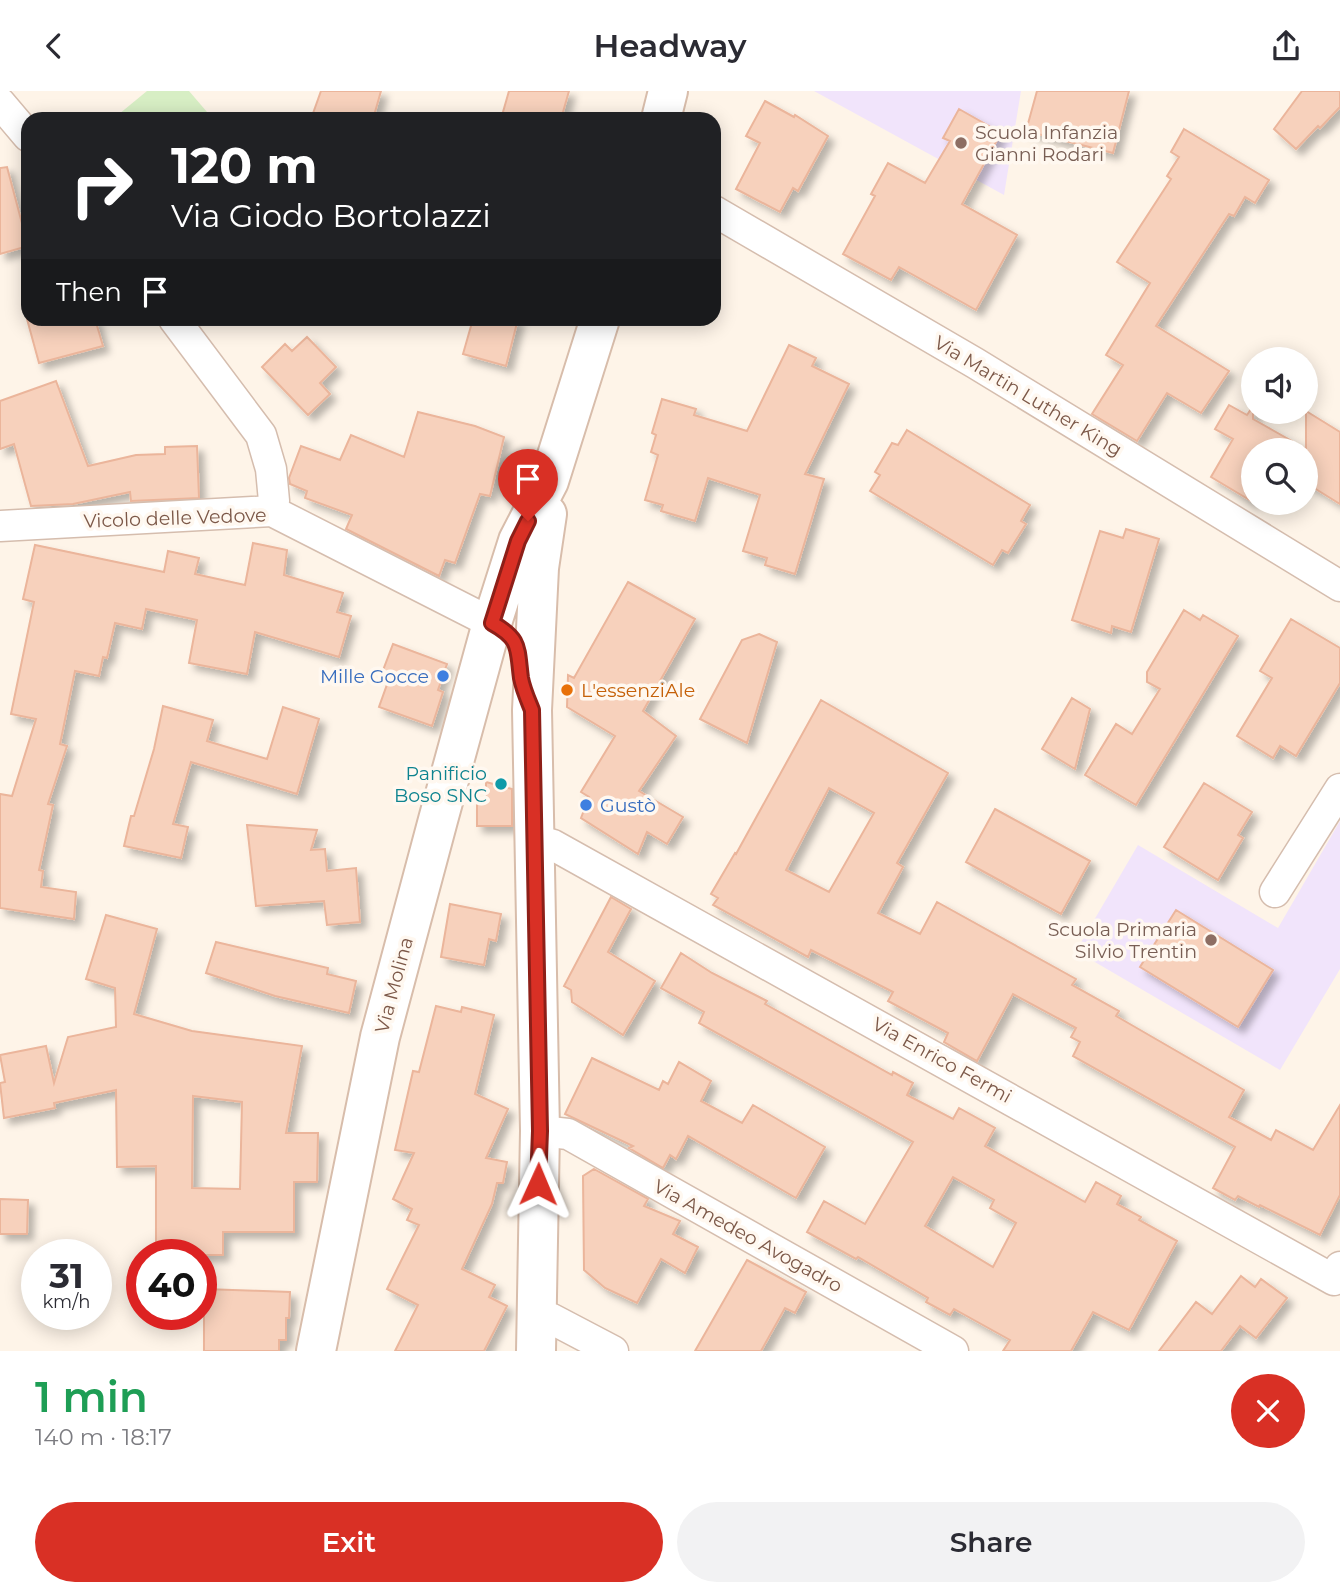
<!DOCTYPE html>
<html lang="en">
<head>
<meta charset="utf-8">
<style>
  :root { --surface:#fff; --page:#f2f2f3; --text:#2b2b33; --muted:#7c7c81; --accent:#d93025 }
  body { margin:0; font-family:Montserrat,sans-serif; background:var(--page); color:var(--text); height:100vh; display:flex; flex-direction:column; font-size:26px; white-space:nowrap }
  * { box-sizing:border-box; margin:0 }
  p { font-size:23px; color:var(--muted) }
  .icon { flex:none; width:38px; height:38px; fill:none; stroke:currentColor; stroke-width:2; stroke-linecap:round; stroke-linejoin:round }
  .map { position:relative; height:1260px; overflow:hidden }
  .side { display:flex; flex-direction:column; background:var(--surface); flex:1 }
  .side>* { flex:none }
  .banner { position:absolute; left:21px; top:21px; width:700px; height:214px; border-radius:21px; box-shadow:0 4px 18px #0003; background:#202124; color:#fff; overflow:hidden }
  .tools { position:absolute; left:1241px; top:256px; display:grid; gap:14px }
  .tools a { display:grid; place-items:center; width:77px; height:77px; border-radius:50%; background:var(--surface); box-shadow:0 4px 18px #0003; font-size:35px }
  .speed { position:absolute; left:21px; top:1148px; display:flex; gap:14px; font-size:35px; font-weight:700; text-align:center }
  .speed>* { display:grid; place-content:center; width:91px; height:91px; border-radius:50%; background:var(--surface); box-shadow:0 4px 18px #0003; line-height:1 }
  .speed small { font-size:18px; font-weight:400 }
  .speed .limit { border:10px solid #d22; background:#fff; color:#111 }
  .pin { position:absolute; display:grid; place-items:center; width:60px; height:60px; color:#fff; margin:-72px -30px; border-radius:50% 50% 50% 0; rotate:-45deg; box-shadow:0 0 7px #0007 }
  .pin .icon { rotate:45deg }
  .me { position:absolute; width:77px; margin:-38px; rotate:1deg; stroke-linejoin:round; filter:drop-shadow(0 0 5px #0008) }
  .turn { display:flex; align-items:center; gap:24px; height:147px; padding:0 35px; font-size:32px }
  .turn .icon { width:91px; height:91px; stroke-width:2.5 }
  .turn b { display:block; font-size:49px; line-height:60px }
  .then { display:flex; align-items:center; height:66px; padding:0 35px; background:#0003; gap:14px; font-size:26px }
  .round { display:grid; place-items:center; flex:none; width:74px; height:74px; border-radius:37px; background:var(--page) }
  .overview { display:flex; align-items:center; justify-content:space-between; height:119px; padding:0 35px }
  h1 { font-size:42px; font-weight:600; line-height:52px; color:#1e9e55 }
  .action { display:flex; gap:14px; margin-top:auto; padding:14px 35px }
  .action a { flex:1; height:80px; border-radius:42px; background:var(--accent); color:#fff; font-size:28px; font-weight:600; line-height:80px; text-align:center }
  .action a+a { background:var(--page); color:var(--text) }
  header { display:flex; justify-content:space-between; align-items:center; height:91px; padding:0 35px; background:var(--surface); font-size:32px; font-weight:600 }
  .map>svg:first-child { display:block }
</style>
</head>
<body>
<header><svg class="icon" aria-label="back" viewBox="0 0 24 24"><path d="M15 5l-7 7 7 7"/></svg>Headway<svg class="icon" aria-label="share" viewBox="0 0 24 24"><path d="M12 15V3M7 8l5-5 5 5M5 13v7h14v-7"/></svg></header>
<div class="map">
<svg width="1340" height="1260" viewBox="0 0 1340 1260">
  <defs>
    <filter id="shadow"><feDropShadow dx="6" dy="6" stdDeviation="3.5" flood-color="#0004"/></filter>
  </defs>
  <rect width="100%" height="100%" fill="#fef4e8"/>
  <path fill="#f1e4fb" d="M814,0h207l-17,104z
    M1340,730v148l-60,101 -204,-119 62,-106 140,83z"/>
  <path fill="#d7eec4" d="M147,0h42l18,21 -8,7h-86z"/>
  <path fill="#f7d1bc" stroke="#ebb59b" stroke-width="2" fill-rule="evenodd" filter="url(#shadow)" d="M321,0h60l-8,28h-62z
    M509,0h60l-8,28h-60z
    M1037,0h92l-16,62 -87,-22z
    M1302,0h38v16l-20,21 -2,-2 -22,23 -22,-20z
    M765,10l29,16 1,-2 33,21 -30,55 -5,-3 -13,24 -44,-23 24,-46 -14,-7z
    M959,18l42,24 -39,71 55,31 -41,75 -77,-43 -8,13 -48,-26 32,-58 -4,-2 17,-31 37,20 25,-42 -7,-3z
    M1184,38l85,51 -14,23 -10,-6 -11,19 -5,-2 -73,112 73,45 -28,42 -34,-20 -30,48 -45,-27 31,-49 -17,-10 44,-72 -33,-21 54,-83 -4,-3 12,-19 -8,-5z
    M7,76l21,79 -28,8v-86z
    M27,228h68l8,27 -64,17z
    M473,228h45l-12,47 -43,-12z
    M307,246l29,30 -16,16 10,11 -22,21 -46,-48 23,-23 7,7z
    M789,254l27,13 -4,8 37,18 -44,90 19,5 -29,95 -30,-9 2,-7 -24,-7 17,-56 -52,-17 -13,43 -34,-10 2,-6 -18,-5 13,-45 -7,-3 5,-17 -4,-2 10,-34 34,10 -2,6 53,16z
    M56,290l32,85 48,-11 29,-1v-7l32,-1 2,52 -68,3 -1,-9 -57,12 -42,2 -17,-62 -14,5v-48z
    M1229,314l18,10 6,-9v13l53,30v-38l34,21v72l-34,-21v-33h-53v52l-42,-25 22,-38 -18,-10z
    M418,321l57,14 29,11 -14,59 -10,-2 -25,69 -10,-3 -6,16 -93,-47 6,-14 -47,-17 2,-7 -17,-7 -1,-6 12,-32 39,14 11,-25 53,22z
    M907,339l123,75 -9,16 5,3 -18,29 -6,-3 -9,15 -123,-74 10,-16 -5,-3 17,-29 6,2z
    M1126,438l33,10 -28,93 -19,-6 -1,7 -39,-13 28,-89 23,7z
    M253,452l34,7 -3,25 59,18 -6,19 14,4 -12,41 -84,-25 -8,42 -58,-11 8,-43 -51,-11 -4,20 -27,-6 -8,35 -4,-1 -4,19 -24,-5 -15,73 7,2 -19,58 5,1 -14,65 4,1 -2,16 35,5 -2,27 -74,-11v-114l12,2 24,-77 -25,-5 23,-112 -11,-3 12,-54 129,27 4,-21 31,7 -4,16 50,11z
    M628,491l67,37 -52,92 33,25 -37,55 44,26 -16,27 -20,-12 -9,22 -57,-36 8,-21 -8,-5 34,-56 -48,-29 1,-32 6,3z
    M1184,519l16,10 3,-5 35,21 -102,169 -51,-30 31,-51 16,10 28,-45 -13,-7v-10z
    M1291,528l49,29v35l-44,73 -16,-10 -7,12 -36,-22 35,-58 -12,-7z
    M759,543l18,8 -30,101 -47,-24 42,-79z
    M393,553l54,20 -9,26 5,2 -11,34 -53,-19 11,-31 -8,-3z
    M1072,607l18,11 -15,60 -33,-20z
    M821,609l127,73 -51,90 6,4 -25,46 42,21 17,-32 139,77 -4,6 47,26 -3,5 128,74 -15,27 42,23 5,-10 37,20 27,-45v90l-20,40 -60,-30 -1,2 -21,-11 -3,4 -22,-12 22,-41 -162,-91 7,-14 -9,-5 5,-9 -63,-34 -36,67 -33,-19 4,-9 -60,-32 5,-9 -82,-42 -3,7 -95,-52 5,-7 -7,-4 24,-41 1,1zM829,697l45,25 -45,79 -43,-22z
    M163,615l50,14 -6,21 60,18 16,-52 36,12 -22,75 -106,-32 -18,62 15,3 -7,31 -57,-12 7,-30h3l20,-67z
    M486,691l26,7v37h-35v-25h9z
    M1204,692l48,29 -14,23 5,3 -25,42 -54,-33z
    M995,718l95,52 -29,53 -95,-52z
    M247,734l70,5 -6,20 14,-1 2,22 29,-3 4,54 -33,3 -3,-24 -68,5z
    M611,806l20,12 -23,43 47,29 -32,54 -51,-33 -1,-12 -7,-4z
    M450,813l51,10 -5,27 -7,-2 -5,26 -43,-8z
    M1176,819l97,60 -35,57 -98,-60z
    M106,824l51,14 -23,85 58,17 110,15 -16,87h32l-1,49h-23v50h-71v23h-67v-89l-39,1 -1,-77 -62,13 1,5 -51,10 -4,-35 5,-1 -5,-27 46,-9 8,37 14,-46 48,-10 -1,-39 -29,-9zM193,1005l49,6 -2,87 -48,-1z
    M216,851l112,26 -1,6 29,7 -7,32 -74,-17 -69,-23z
    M681,862l31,20 55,28 -2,3 127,71 1,-3 20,11 -6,12 46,24 6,-11 36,20 -10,18 100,56 11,-20 25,14 -4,8 24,13 -2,3 38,21 -48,89 -36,-18 -22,39h-68l7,-11 -56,-31 -4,6 -24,-13 2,-4 -70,-41 -2,2 -49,-27 17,-31 41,23 48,-82 -214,-119 5,-11 -43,-24zM953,1086l41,23 -4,8 26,15 -23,44 -68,-41z
    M436,915l25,6 1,-5 32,8 -19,79 33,15 -22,49 21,4 -4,21h-6l-5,21 -30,65 33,16 -6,12 18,9 -23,45h-89l23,-46 -31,-16 32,-64 -12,-5 5,-11 -19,-10 21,-46 -19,-3 18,-79 6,1z
    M592,967l67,32 4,-9 5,3 11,-22 32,19 -10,20 41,22 11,-18 72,42 -29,51 -108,-62 -12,23 -6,-4 -7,13 -34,-20 4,-2 -68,-32z
    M594,1078l54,30 -4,7 36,15 -7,13 25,13 -13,26 -24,-14 -24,44 -32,-15 -21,-18 -1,-94z
    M0,1108l28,1 -1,34h-27z
    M747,1169l59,32 -11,21 -10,-5 -24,43h-66z
    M1241,1185l14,11 6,-8 26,19 -31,40 -16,-12 -19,25h-62l37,-49 16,12z
    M204,1198l86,3 -1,26h-3v22h-7v11h-75z"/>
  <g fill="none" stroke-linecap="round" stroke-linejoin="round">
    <g stroke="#d5bdae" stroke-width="33">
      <path id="street" d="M0,12l28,33
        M714,120l261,152 365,223
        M174,228l87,116 10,34 3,32 -2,10
        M0,435l272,-15 220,112
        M535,749l18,5 781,435 6,-13
        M1275,801l65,-103
        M540,1040l28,3 385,217
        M536,1225l16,3 61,32"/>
    </g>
    <g stroke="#d8bdab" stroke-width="42">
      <path id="secondary" d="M661,28l7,-28
        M316,1260l64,-314 58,-217 54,-197 26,-82 31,-60 51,-162
        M536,1260l4,-220 -8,-421 7,-142 8,-54"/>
    </g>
    <use href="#street" stroke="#fff" stroke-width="30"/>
    <use href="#secondary" stroke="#fff" stroke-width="38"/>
  </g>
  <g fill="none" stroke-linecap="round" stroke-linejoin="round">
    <g stroke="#8d1f18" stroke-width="18">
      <path id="route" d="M528,430l-10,20 -26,82c29,16 25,25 29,55 2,11 7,22 11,32l8,421 -2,53"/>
    </g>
    <use href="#route" stroke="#d93025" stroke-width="12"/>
  </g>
  <g fill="#8d6e63" stroke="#fff8f0" stroke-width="2.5">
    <circle cx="961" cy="52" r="7"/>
    <circle cx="1211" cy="849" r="7"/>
  </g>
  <g fill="#3f7fe0" stroke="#fff8f0" stroke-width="2.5">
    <circle cx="443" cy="585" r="7"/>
    <circle cx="586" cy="714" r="7"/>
  </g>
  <circle fill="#e8710a" stroke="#fff8f0" stroke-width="2.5" cx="567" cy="599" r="7"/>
  <circle fill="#0f9aa8" stroke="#fff8f0" stroke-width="2.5" cx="501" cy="693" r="7"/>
  <g text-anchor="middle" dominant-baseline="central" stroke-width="7" stroke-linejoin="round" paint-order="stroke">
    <g font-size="19" fill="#785e54" stroke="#fff8f0" text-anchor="start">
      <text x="975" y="41">Scuola Infanzia<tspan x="975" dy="22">Gianni Rodari</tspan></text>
      <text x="1197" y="838" text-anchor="end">Scuola Primaria<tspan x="1197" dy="22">Silvio Trentin</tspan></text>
    </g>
    <g font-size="19" fill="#7c5848" stroke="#fff8f0">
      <text transform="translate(1028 305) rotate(31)">Via Martin Luther King</text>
      <text transform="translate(175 427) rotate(-2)">Vicolo delle Vedove</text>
      <text transform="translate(394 894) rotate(-75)">Via Molina</text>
      <text transform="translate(942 969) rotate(29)">Via Enrico Fermi</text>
      <text transform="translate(748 1145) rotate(29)">Via Amedeo Avogadro</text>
    </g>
    <g font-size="19" fill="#366cbe" stroke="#fff8f0" text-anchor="end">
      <text x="429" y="585">Mille Gocce</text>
      <text x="600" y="714" text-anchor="start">Gustò</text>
    </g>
    <g font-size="19" fill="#c56008" stroke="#fff8f0" text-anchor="start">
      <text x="581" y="599">L'essenziAle</text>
    </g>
    <g font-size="19" fill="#0d838f" stroke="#fff8f0" text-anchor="end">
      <text x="487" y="682">Panificio<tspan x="487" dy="22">Boso SNC</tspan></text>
    </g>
  </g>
</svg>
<div class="tools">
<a><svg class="icon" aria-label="sound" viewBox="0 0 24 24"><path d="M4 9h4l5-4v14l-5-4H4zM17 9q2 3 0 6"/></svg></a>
<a><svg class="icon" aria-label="search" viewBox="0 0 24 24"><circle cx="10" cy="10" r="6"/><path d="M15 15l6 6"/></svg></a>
</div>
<div class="speed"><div>31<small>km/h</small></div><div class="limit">40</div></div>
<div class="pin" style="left:528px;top:430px;background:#d93025"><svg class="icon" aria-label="arrive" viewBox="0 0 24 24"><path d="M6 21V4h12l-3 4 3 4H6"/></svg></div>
<svg class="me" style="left:538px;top:1093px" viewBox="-20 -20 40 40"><path d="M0-17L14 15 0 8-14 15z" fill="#d93025" stroke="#fff" stroke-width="4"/></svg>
<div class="banner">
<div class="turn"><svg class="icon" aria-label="right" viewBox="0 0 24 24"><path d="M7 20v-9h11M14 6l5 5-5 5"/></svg><div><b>120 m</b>Via Giodo Bortolazzi</div></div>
<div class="then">Then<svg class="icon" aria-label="arrive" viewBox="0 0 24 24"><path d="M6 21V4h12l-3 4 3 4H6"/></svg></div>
</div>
</div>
<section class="side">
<div class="overview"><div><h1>1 min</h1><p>140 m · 18:17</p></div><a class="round" style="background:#d93025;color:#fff"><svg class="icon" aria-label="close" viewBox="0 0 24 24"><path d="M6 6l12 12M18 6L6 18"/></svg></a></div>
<div class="action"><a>Exit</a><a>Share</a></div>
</section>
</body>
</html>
